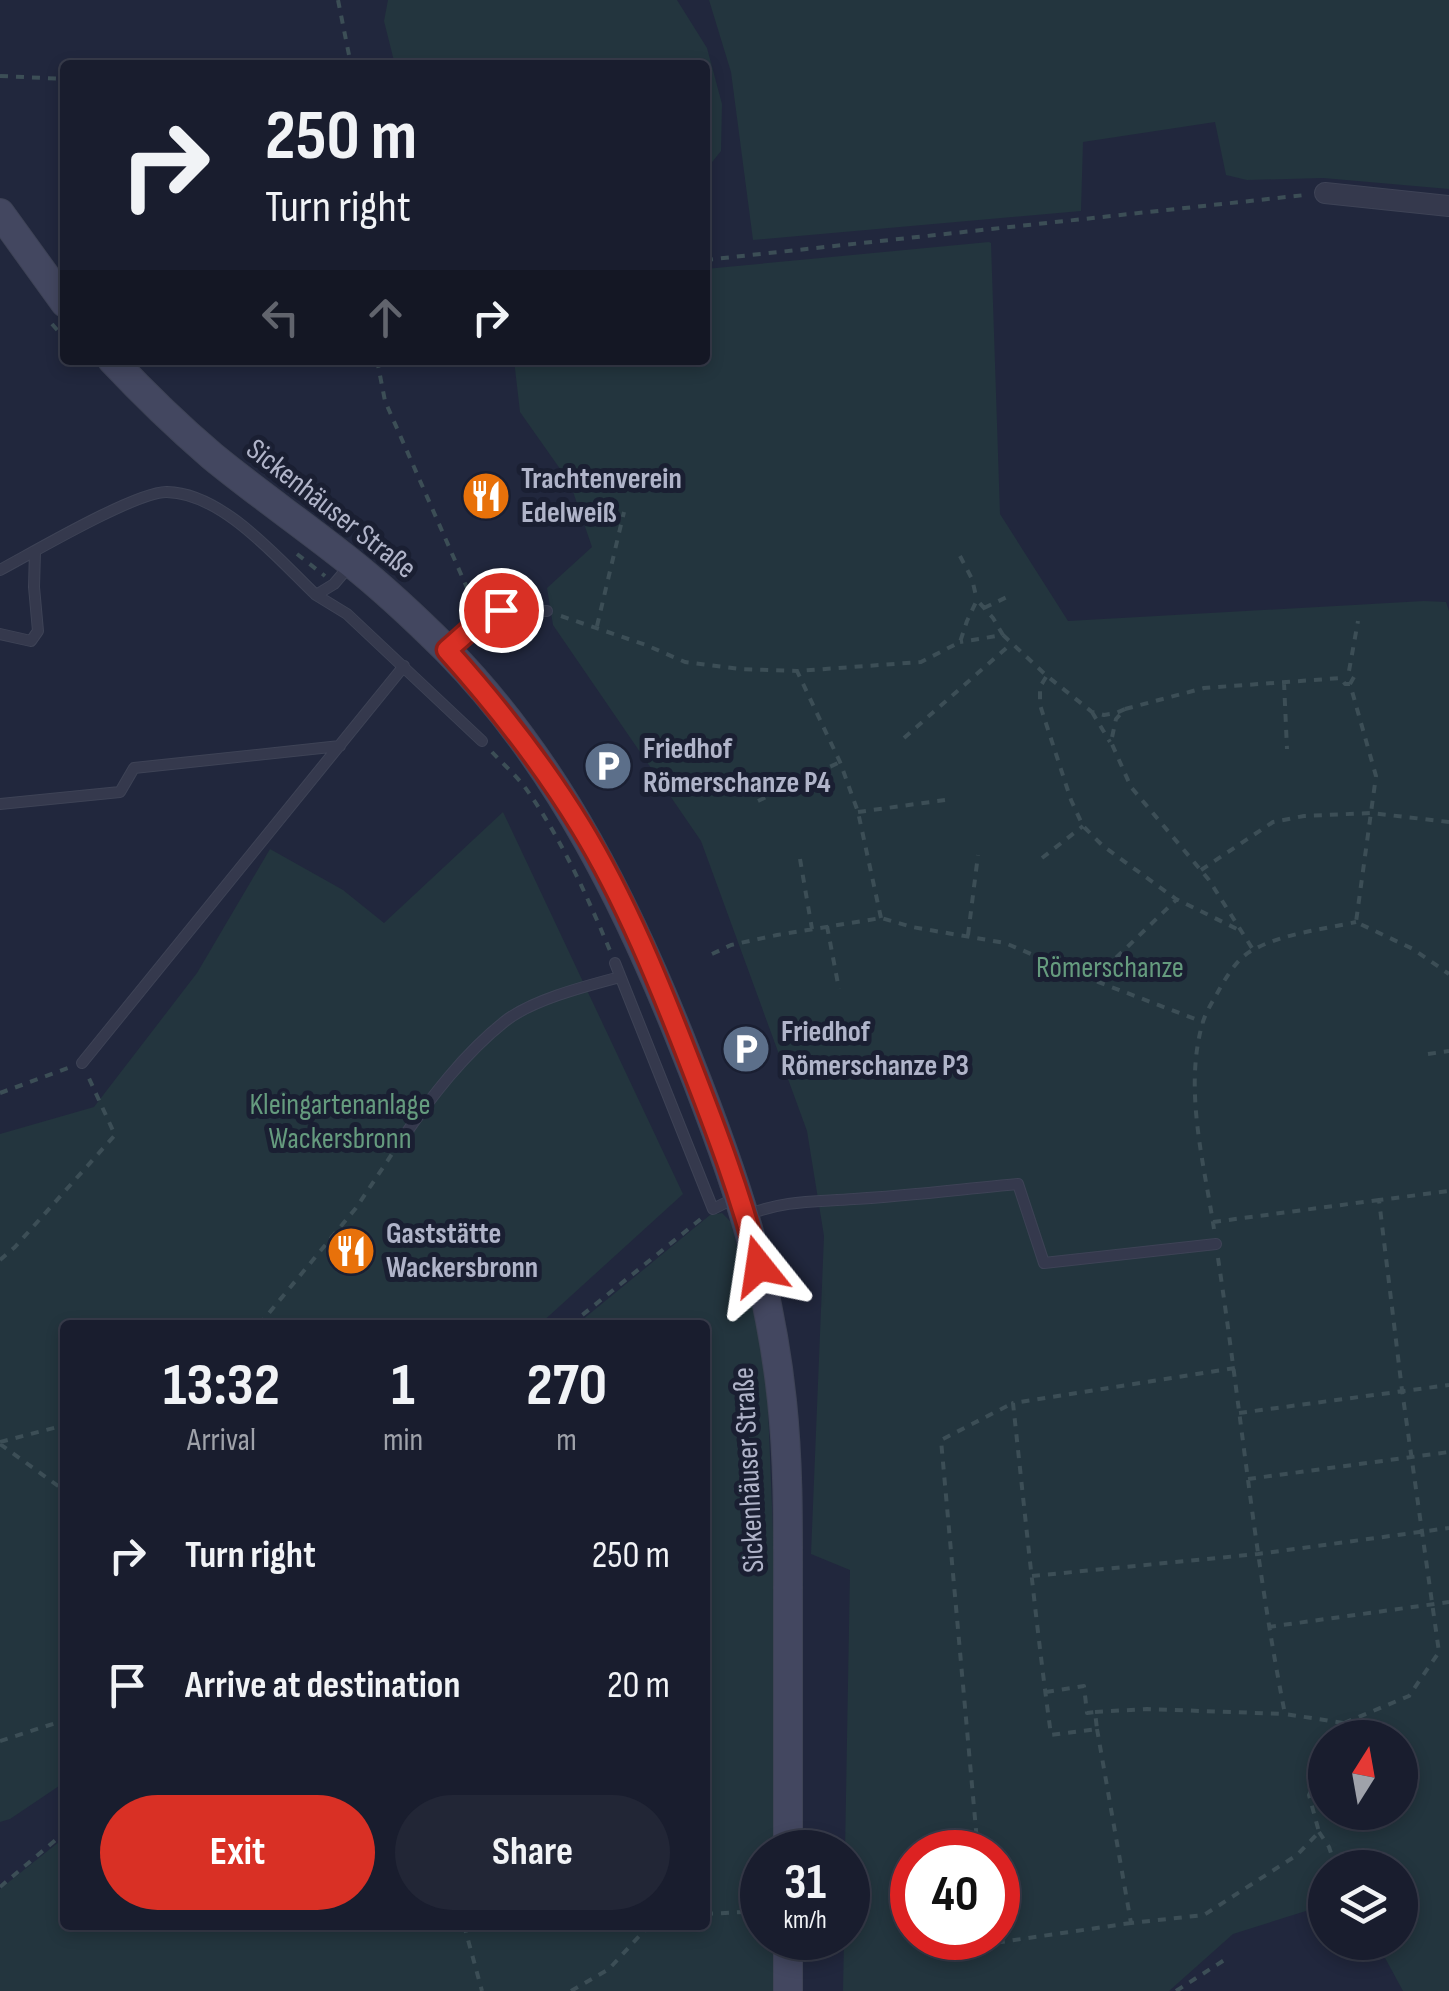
<!DOCTYPE html>
<html lang="en">
<head>
<meta charset="utf-8">
<style>
  :root { --surface:#191d2e; --page:#222636; --text:#f1f3f6; --muted:#9fa2aa; --line:#373b4a; --accent:#d93025 }
  body { margin:0; font-family:"Sofia Sans Condensed",sans-serif; background:var(--page); color:var(--text); height:100vh; display:flex; flex-direction:column; font-size:38px; white-space:nowrap }
  * { box-sizing:border-box; margin:0 }
  p { font-size:32px; color:var(--muted) }
  .icon { flex:none; width:55px; height:55px; fill:none; stroke:currentColor; stroke-width:2; stroke-linecap:round; stroke-linejoin:round }
  .map { position:relative; flex:1; overflow:hidden }
  .sheet { position:absolute; left:60px; top:1320px; width:650px; height:610px; display:flex; flex-direction:column; background:var(--surface); border-radius:10px; box-shadow:0 5px 15px #0003,0 0 0 2px var(--line) }
  .sheet>* { flex:none }
  .banner { position:absolute; left:60px; top:60px; width:650px; height:305px; border-radius:10px; box-shadow:0 5px 15px #0003,0 0 0 2px var(--line); background:#191d2e; color:var(--text); overflow:hidden }
  .needle { width:65px; rotate:11deg }
  .buttons { position:absolute; left:1308px; top:1720px; display:grid; gap:20px }
  .buttons a { display:grid; place-items:center; width:110px; height:110px; border-radius:50%; background:var(--surface); box-shadow:0 5px 15px #0003,0 0 0 2px var(--line); font-size:50px }
  .speed { position:absolute; left:740px; top:1830px; display:flex; gap:20px; font-size:50px; font-weight:700; text-align:center }
  .speed>* { display:grid; place-content:center; width:130px; height:130px; border-radius:50%; background:var(--surface); box-shadow:0 5px 15px #0003,0 0 0 2px var(--line); line-height:1 }
  .speed small { font-size:25px; font-weight:400 }
  .speed .limit { border:15px solid #d22; background:#fff; color:#111 }
  .pin { position:absolute; display:grid; place-items:center; width:85px; height:85px; color:#fff; margin:-42px; border:5px solid #fff; border-radius:50%; box-shadow:0 2px 10px #0007 }
  .me { position:absolute; width:110px; margin:-55px; rotate:345deg; stroke-linejoin:round; filter:drop-shadow(0 0 8px #0008) }
  .turn { display:flex; align-items:center; gap:35px; height:210px; padding:0 40px; font-size:45px }
  .turn .icon { width:130px; height:130px; stroke-width:2.5 }
  .turn b { display:block; font-size:70px; line-height:85px }
  .lanes { display:flex; align-items:center; height:95px; padding:0 40px; background:#0003; justify-content:center; gap:50px; direction:ltr }
  .lanes .off { opacity:.35 }
  .eta { display:flex; justify-content:space-evenly; align-items:center; height:170px; text-align:center }
  .eta b { font-size:60px; font-weight:700; line-height:70px }
  .cta { display:flex; gap:20px; margin-top:auto; padding:20px 40px }
  .cta a { flex:1; height:115px; border-radius:60px; background:var(--accent); color:#fff; font-size:40px; font-weight:700; line-height:115px; text-align:center }
  .cta a+a { background:var(--page); color:var(--text) }
  ul { padding:0; list-style:none }
  li { display:flex; align-items:center; gap:30px; height:130px; padding:0 40px }
  li div { flex:1 }
  li b { display:block; font-size:38px }
  li em { font-style:normal }
  .map>svg:first-child { display:block }
</style>
</head>
<body>
<div class="map">
<svg width="1449" height="1991" viewBox="0 0 1449 1991">
  <rect width="100%" height="100%" fill="#21273d"/>
  <path fill="#23353e" fill-rule="evenodd" d="M388,0h289l30,48 15,56 -1,47 -16,20v-106h-310l-11,-44z
    M709,0h740v189l-126,-11 -76,2 -21,-5 -11,-53 -132,20 -2,69 -328,29 -22,-168z
    M989,242l2,1 9,271 68,107 356,-20 22,1 3,9v1380h-46l-26,-48 23,-1v-74h-75v37l-92,29 -64,57h-326l1,-53h4v-86h-3l5,-282 -39,-16 13,-318 -17,-105 -106,-290 -148,-216 -6,-37 45,-41 -22,-64 -50,-71 -6,-52h191v-91zM1325,1738h75v74h-75zM912,1852h86v86h-86z
    M503,812l180,382 -144,131h-474v457l-55,37 -10,3v-688l94,-27 103,-134 73,-124 73,41 41,33z
    M722,1213l9,9 28,113 8,48 19,469h-24v86h26v53h-788v-102l65,-52v88h640v-600h-129l134,-110z"/>
  <g fill="none" stroke-linecap="round" stroke-linejoin="round">
    <g stroke="#3e4356" stroke-width="12">
      <path id="lane" d="M0,570c32,-17 137,-79 167,-78 56,1 111,67 149,103l18,-11 17,-20
        M316,595l31,19 135,127
        M0,634l31,7 7,-10 -4,-44 1,-36
        M447,650l43,-37 11,-3 46,1
        M0,804l120,-12 14,-24 206,-22
        M615,963l98,246 22,-11
        M82,1063l322,-397
        M402,1139c29,-42 62,-85 102,-117 27,-22 82,-36 116,-45
        M747,1215c37,-15 68,-13 107,-16 55,-3 109,-10 164,-15l26,79 172,-19"/>
    </g>
    <g stroke="#3e4356" stroke-width="22">
      <path id="street" d="M1325,193l124,13"/>
    </g>
    <g stroke="#3e4356" stroke-width="30">
      <path id="secondary" d="M0,213l65,90
        M112,360c32,34 65,66 100,96 45,37 93,70 138,106 34,27 66,57 97,88 113,115 183,260 241,408 46,116 81,218 94,343 7,66 6,133 6,199 0,84 0,168 0,252
        M788,1938v53"/>
    </g>
    <path stroke="#3c4e56" stroke-width="4" stroke-dasharray="8 8" stroke-linecap="butt" d="M338,0l13,65
      M0,76l65,3
      M705,260l600,-65
      M52,324l13,15
      M377,360l8,41 90,205
      M297,554l28,22
      M960,556l12,23 5,21
      M984,608l25,-12
      M561,616l85,29 39,17 55,7 57,2
      M597,626l27,-114
      M1003,635l44,41 45,36 12,3 12,-2 9,-4 -9,10 -5,23 20,45 78,93 43,68
      M1046,677l-6,10v18l31,95 12,26 20,20 73,53 61,30
      M1284,682l3,67
      M1350,684l4,-7 -5,-6 9,-50
      M1125,709l79,-21 137,-10 4,6h5l26,92 -20,146 57,27 36,25
      M1092,712l18,30
      M904,738l108,-95
      M492,752c12,13 27,26 37,41 34,49 59,105 82,160
      M758,801l82,-39
      M858,812l87,-12
      M1042,858l41,-32
      M800,859l12,70
      M1201,870l72,-48 31,-6 67,-3 78,9
      M881,918l-23,-106 -18,-50 -43,-91 124,-9 39,-20 7,-21 10,-21 16,18 10,17 -43,7
      M827,926l12,63
      M968,935l10,-80
      M712,954l19,-9 46,-10 104,-17 31,9 93,16 88,37 110,42
      M1093,980l83,-80
      M1428,1054l21,-3
      M0,1093l71,-26
      M1213,1222l166,-22
      M1214,1229c-10,-66 -30,-138 -12,-204 3,-12 11,-24 17,-35 8,-14 18,-32 34,-40 28,-16 71,-21 103,-28
      M1218,1258c23,152 37,305 67,456l59,9 -7,15
      M0,1260l15,-13 100,-112 -28,-61
      M259,1325l97,-117 38,-57
      M570,1325l132,-107
      M1239,1413l210,-28
      M0,1442l65,-17
      M0,1444l65,47
      M1248,1479l201,-27
      M1032,1576l226,-22 191,-26
      M1268,1627l181,-25
      M1046,1692l38,-6 3,27 8,-1 2,17 -46,6c-15,-110 -26,-221 -38,-332l222,-35
      M1095,1712l52,-3 138,5
      M1344,1723l65,-27 30,-44 -37,-262 -23,-190 70,-9
      M1097,1729l34,194 73,-8 93,-60 22,-23 -10,-37 16,-33
      M0,1741l65,-21
      M1319,1832l10,15 7,21
      M978,1852l-37,-412 72,-37
      M0,1887l65,-55
      M705,1914l57,-3
      M464,1925l18,66
      M986,1938l1,6 144,-21
      M571,1991l38,-22 33,-36 10,-8
      M1176,1991l53,-34"/>
    <use href="#lane" stroke="#35394d" stroke-width="10"/>
    <use href="#street" stroke="#35394d" stroke-width="20"/>
    <use href="#secondary" stroke="#434760" stroke-width="28"/>
  </g>
  <g fill="none" stroke-linecap="round" stroke-linejoin="round">
    <g stroke="#8d1f18" stroke-width="25">
      <path id="route" d="M501,610l-20,10 -34,30c50,56 95,113 134,177 45,74 78,156 109,236 26,67 51,133 69,203"/>
    </g>
    <use href="#route" stroke="#d93025" stroke-width="18"/>
  </g>
  <defs>
    <g id="restaurant-disc" transform="scale(2.5)"><circle r="9.5" fill="#e8710a" stroke="#1a1f32"/><path d="M-5-6h1v4h1v-4h1v4h1v-4h1v5L-1.5 .5V6h-2V.5L-5-1ZM5-6V6H3V1.5H1.5Q1.5-4 5-6Z" fill="#fff"/></g>
    <g id="parking-disc" transform="scale(2.5)"><circle r="9.5" fill="#5c6f8a" stroke="#1a1f32"/><path d="M-3.5-5.5H1a3.5 3.5 0 0 1 0 7H-1V5.5H-3.5ZM-1-3.4V-.6H.8a1.4 1.4 0 0 0 0-2.8Z" fill="#fff"/></g>
  </defs>
  <g fill-rule="evenodd">
    <use href="#restaurant-disc" x="486" y="496"/>
    <use href="#parking-disc" x="608" y="766"/>
    <use href="#parking-disc" x="746" y="1049"/>
    <use href="#restaurant-disc" x="351" y="1251"/>
  </g>
  <g text-anchor="middle" dominant-baseline="central" stroke-width="10" stroke-linejoin="round" paint-order="stroke">
    <g font-size="30" font-weight="bold" fill="#b0b4c9" stroke="#1a1f32" text-anchor="start">
      <text x="521" y="479">Trachtenverein<tspan x="521" dy="34">Edelweiß</tspan></text>
      <text x="643" y="749">Friedhof<tspan x="643" dy="34">Römerschanze P4</tspan></text>
      <text x="781" y="1032">Friedhof<tspan x="781" dy="34">Römerschanze P3</tspan></text>
      <text x="386" y="1234">Gaststätte<tspan x="386" dy="34">Wackersbronn</tspan></text>
    </g>
    <g font-size="30" fill="#b0b4c9" stroke="#1a1f32">
      <text transform="translate(331 509) rotate(38)">Sickenhäuser Straße</text>
      <text transform="translate(749 1470) rotate(-93)">Sickenhäuser Straße</text>
    </g>
    <g font-size="30" fill="#659b7e" stroke="#1a1f32">
      <text x="1110" y="968">Römerschanze</text>
      <text x="340" y="1105">Kleingartenanlage<tspan x="340" dy="34">Wackersbronn</tspan></text>
    </g>
  </g>
</svg>
<div class="buttons">
<a><svg class="needle" viewBox="-14 -14 28 28"><path d="M0-13l5 13h-10z" fill="#e53935"/><path d="M0 13l5-13h-10z" fill="#9fa2aa"/></svg></a>
<a><svg class="icon" aria-label="layers" viewBox="0 0 24 24"><path d="M12 4l9 5-9 5-9-5zM3 14l9 5 9-5"/></svg></a>
</div>
<div class="speed"><div>31<small>km/h</small></div><div class="limit">40</div></div>
<div class="pin" style="left:501px;top:610px;background:#d93025"><svg class="icon" aria-label="arrive" viewBox="0 0 24 24"><path d="M6 21V4h12l-3 4 3 4H6"/></svg></div>
<svg class="me" style="left:759px;top:1266px" viewBox="-20 -20 40 40"><path d="M0-17L14 15 0 8-14 15z" fill="#d93025" stroke="#fff" stroke-width="4"/></svg>
<div class="banner">
<div class="turn"><svg class="icon" aria-label="right" viewBox="0 0 24 24"><path d="M7 20v-9h11M14 6l5 5-5 5"/></svg><div><b>250 m</b>Turn right</div></div>
<div class="lanes"><svg class="icon off" aria-label="left" viewBox="0 0 24 24"><path d="M17 20v-9H6M10 6l-5 5 5 5"/></svg><svg class="icon off" aria-label="ahead" viewBox="0 0 24 24"><path d="M12 20V5M6 11l6-6 6 6"/></svg><svg class="icon" aria-label="right" viewBox="0 0 24 24"><path d="M7 20v-9h11M14 6l5 5-5 5"/></svg></div>
</div>
<section class="sheet">
<div class="eta">
<div><b>13:32</b><p>Arrival</p></div>
<div><b>1</b><p>min</p></div>
<div><b>270</b><p>m</p></div>
</div>
<ul>
<li><svg class="icon" aria-label="right" viewBox="0 0 24 24"><path d="M7 20v-9h11M14 6l5 5-5 5"/></svg><div><b>Turn right</b></div><em>250 m</em></li>
<li><svg class="icon" aria-label="arrive" viewBox="0 0 24 24"><path d="M6 21V4h12l-3 4 3 4H6"/></svg><div><b>Arrive at destination</b></div><em>20 m</em></li>
</ul>
<div class="cta"><a>Exit</a><a>Share</a></div>
</section>
</div>
</body>
</html>
